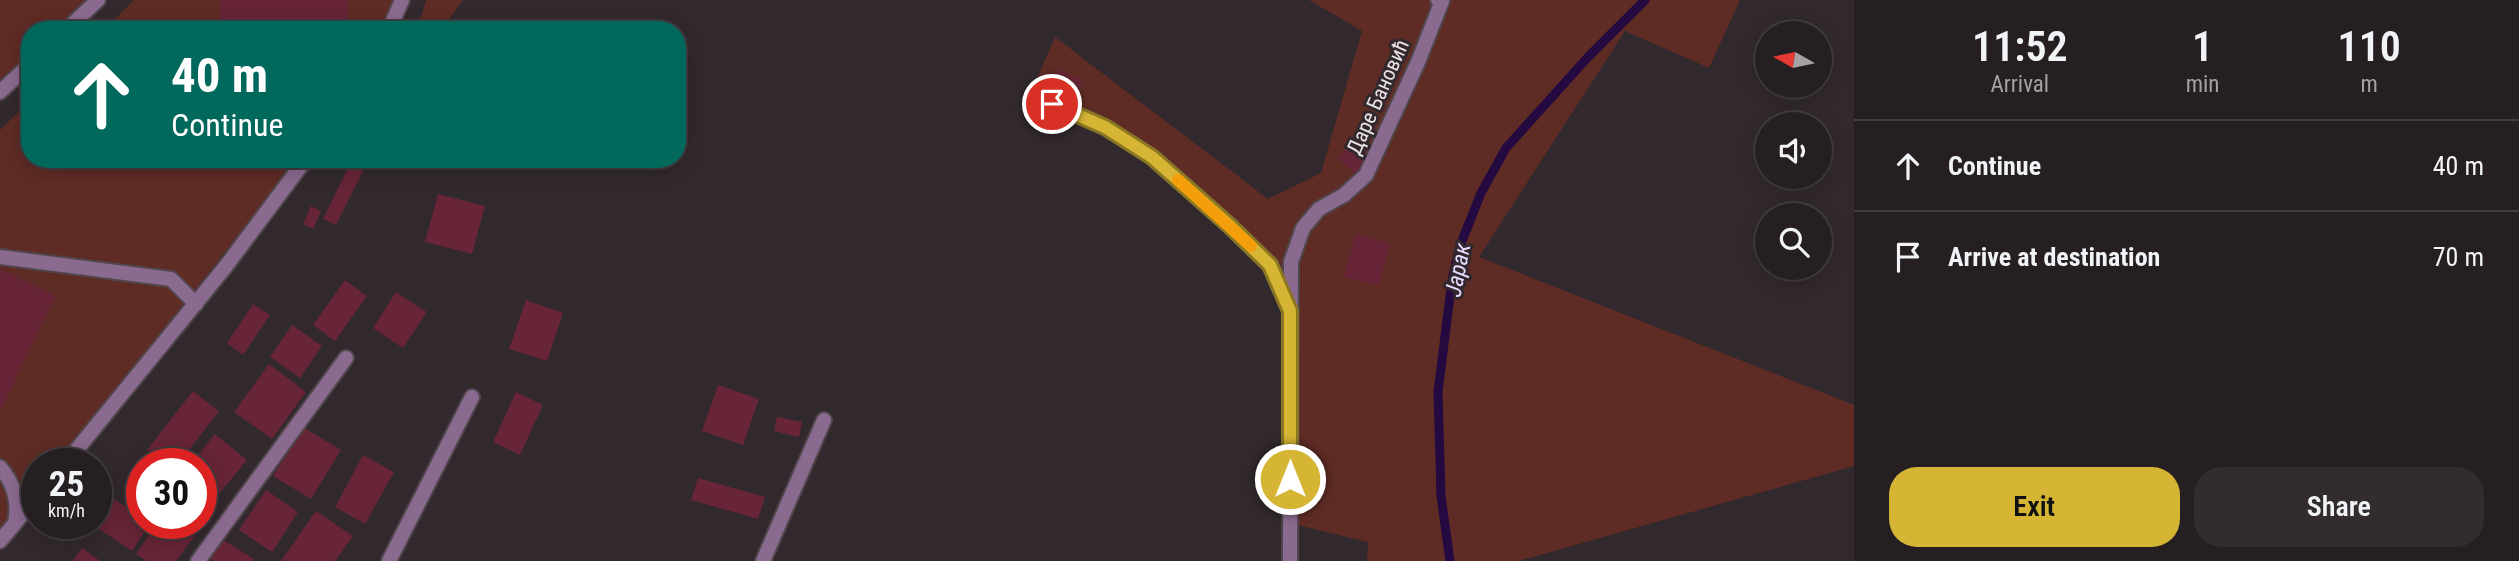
<!DOCTYPE html>
<html lang="en">
<head>
<meta charset="utf-8">
<style>
  :root { --surface:#261f22; --page:#322c2f; --text:#f1f3f6; --muted:#a4a2a5; --line:#423d40; --accent:#d6b534 }
  body { margin:0; font-family:"Roboto Condensed",sans-serif; background:var(--page); color:var(--text); height:100vh; display:flex; flex-direction:column; font-size:26px; white-space:nowrap }
  * { box-sizing:border-box; margin:0 }
  p { font-size:23px; color:var(--muted) }
  .icon { flex:none; width:38px; height:38px; fill:none; stroke:currentColor; stroke-width:2; stroke-linecap:round; stroke-linejoin:round }
  .map { position:relative; flex:1; overflow:hidden }
  .details { display:flex; flex-direction:column; background:var(--surface); width:665px }
  .details>* { flex:none }
  .banner { position:absolute; left:21px; top:21px; width:665px; height:147px; border-radius:28px; box-shadow:0 4px 18px #0003,0 0 0 2px var(--line); background:#00695c; color:#fff; overflow:hidden }
  .needle { width:46px; rotate:279deg }
  .fabs { position:absolute; left:1755px; top:21px; display:grid; gap:14px }
  .fabs a { display:grid; place-items:center; width:77px; height:77px; border-radius:50%; background:var(--surface); box-shadow:0 4px 18px #0003,0 0 0 2px var(--line); font-size:35px }
  .speed { position:absolute; left:21px; top:448px; display:flex; gap:14px; font-size:35px; font-weight:700; text-align:center }
  .speed>* { display:grid; place-content:center; width:91px; height:91px; border-radius:50%; background:var(--surface); box-shadow:0 4px 18px #0003,0 0 0 2px var(--line); line-height:1 }
  .speed small { font-size:18px; font-weight:400 }
  .speed .limit { border:10px solid #d22; background:#fff; color:#111 }
  .pin { position:absolute; display:grid; place-items:center; width:60px; height:60px; color:#fff; margin:-30px; border:4px solid #fff; border-radius:50%; box-shadow:0 2px 7px #0007 }
  .me { position:absolute; width:77px; margin:-38px; rotate:0deg; stroke-linejoin:round; filter:drop-shadow(0 0 5px #0008) }
  .turn { display:flex; align-items:center; gap:24px; height:147px; padding:0 35px; font-size:32px }
  .turn .icon { width:91px; height:91px; stroke-width:2.5 }
  .turn b { display:block; font-size:49px; line-height:60px }
  .eta { display:flex; justify-content:space-evenly; align-items:center; height:119px; text-align:center }
  .eta b { font-size:42px; font-weight:600; line-height:49px }
  .cta { display:flex; gap:14px; margin-top:auto; padding:14px 35px }
  .cta a { flex:1; height:80px; border-radius:28px; background:var(--accent); color:#111; font-size:28px; font-weight:600; line-height:80px; text-align:center }
  .cta a+a { background:var(--page); color:var(--text) }
  ul { padding:0; list-style:none }
  li { display:flex; align-items:center; gap:21px; height:91px; padding:0 35px; border-top:2px solid var(--line) }
  li div { flex:1 }
  li b { display:block; font-size:26px }
  li em { font-style:normal }
  main { display:flex; flex:1; min-height:0 }
  .map>svg:first-child { display:block }
</style>
</head>
<body>
<main>
<div class="map">
<svg width="1854" height="561" viewBox="0 0 1854 561">
  <rect width="100%" height="100%" fill="#32292e"/>
  <path fill="#5f2b25" d="M0,0h93l-31,30h-32v28l-30,27z
    M134,0h268l-11,30h-287z
    M426,0h37l-22,30h-27l8,-15z
    M1309,0h431l-31,68 -84,-37 -146,226 375,148v61l-335,95h-152l1,-19 -75,-18 5,-122 -5,-53 -7,-45 -23,-41 -118,-106 -46,-26 -74,-25 30,-69 213,162 53,-26 41,-142z
    M30,101v58h269l-243,305h-19v24l-37,47v-405z"/>
  <g fill="none" stroke-linecap="round" stroke-linejoin="round">
    <path stroke="#240a40" stroke-width="9" d="M1450,561l-9,-65 -3,-104 14,-112 8,-34 21,-53 25,-45 82,-91 57,-57"/>
  </g>
  <path fill="#672537" d="M221,0h127l-2,30h-88l-39,-3z
    M1056,69l27,11 -10,22 -27,-11z
    M1356,139l19,18 -18,19 -19,-18z
    M350,164l13,7 -27,54 -13,-6z
    M438,194l47,12 -13,48 -47,-12z
    M311,206l10,5 -8,18 -10,-5z
    M1356,234l34,10 -12,42 -34,-10z
    M0,269l55,27 -55,115z
    M345,280l22,16 -32,45 -22,-16z
    M396,292l31,20 -24,36 -30,-20z
    M526,300l37,13 -16,48 -38,-12z
    M253,304l17,11 -27,40 -16,-12z
    M292,325l30,21 -22,32 -30,-21z
    M269,364l37,28 -34,47 -38,-27z
    M718,385l41,14 -16,46 -41,-14z
    M193,391l26,20 -41,53h-14l-17,-14z
    M516,392l27,13 -23,50 -27,-13z
    M777,417l25,5 -3,15 -25,-6z
    M303,427l38,23 -30,49 -38,-23z
    M215,434l32,26 -28,34 -18,-15v-15h-10z
    M363,455l31,17 -29,52 -30,-17z
    M698,478l67,19 -7,22 -67,-19z
    M266,490l32,22 -26,40 -33,-22z
    M108,495l34,22v6h8l-18,28 -42,-28h6v-9z
    M316,511l37,25 -18,25h-54z
    M158,523h46l-28,38h-30l-10,-7z
    M220,538l34,21 -1,2h-38l-6,-3z
    M82,548l18,13h-27z"/>
  <g fill="none" stroke-linecap="round" stroke-linejoin="round">
    <g stroke="#50474c" stroke-width="18">
      <path id="service" d="M1053,104l52,23 47,30 78,69 40,39 20,46
        M0,257l171,22 25,25
        M0,467c14,16 19,36 15,56"/>
    </g>
    <g stroke="#50474c" stroke-width="18">
      <path id="minor" d="M66,30l32,-30
        M389,30l13,-30
        M0,92l30,-28
        M65,464l161,-198 80,-107
        M0,541l37,-44
        M198,561l148,-203
        M389,561l83,-164
        M763,561l61,-141
        M1290,561l1,-299 12,-34 16,-19 25,-14 22,-20 52,-113 24,-61 -4,-1"/>
    </g>
    <use href="#service" stroke="#8b6a90" stroke-width="14"/>
    <use href="#minor" stroke="#8b6a90" stroke-width="14"/>
  </g>
  <g fill="none" stroke-linecap="round" stroke-linejoin="round">
    <g stroke="#8b7622" stroke-width="18">
      <path id="route" d="M1052,104l53,23 47,30 78,69 40,39 20,46v168"/>
    </g>
    <use href="#route" stroke="#d6b534" stroke-width="12"/>
    <path stroke="#f59e0b" stroke-width="12" d="M1178,180l73,66"/>
  </g>
  <g text-anchor="middle" dominant-baseline="central" stroke-width="6" stroke-linejoin="round" paint-order="stroke">
    <g font-size="21" fill="#ebe5e8" stroke="#32292e">
      <text transform="translate(1378 97) rotate(-66)">Даре Бановић</text>
    </g>
    <g font-size="23" font-style="italic" fill="#e7dbff" stroke="#32292e">
      <text transform="translate(1458 270) rotate(-79)">Јарак</text>
    </g>
  </g>
</svg>
<div class="fabs">
<a><svg class="needle" viewBox="-14 -14 28 28"><path d="M0-13l5 13h-10z" fill="#e53935"/><path d="M0 13l5-13h-10z" fill="#a4a2a5"/></svg></a>
<a><svg class="icon" aria-label="sound" viewBox="0 0 24 24"><path d="M4 9h4l5-4v14l-5-4H4zM17 9q2 3 0 6"/></svg></a>
<a><svg class="icon" aria-label="search" viewBox="0 0 24 24"><circle cx="10" cy="10" r="6"/><path d="M15 15l6 6"/></svg></a>
</div>
<div class="speed"><div>25<small>km/h</small></div><div class="limit">30</div></div>
<div class="pin" style="left:1052px;top:104px;background:#d93025"><svg class="icon" aria-label="arrive" viewBox="0 0 24 24"><path d="M6 21V4h12l-3 4 3 4H6"/></svg></div>
<svg class="me" style="left:1290px;top:479px" viewBox="-20 -20 40 40"><circle r="17" fill="#d6b534" stroke="#fff" stroke-width="3"/><path d="M0-11L8 9 0 5-8 9z" fill="#fff"/></svg>
<div class="banner">
<div class="turn"><svg class="icon" aria-label="ahead" viewBox="0 0 24 24"><path d="M12 20V5M6 11l6-6 6 6"/></svg><div><b>40 m</b>Continue</div></div>
</div>
</div>
<section class="details">
<div class="eta">
<div><b>11:52</b><p>Arrival</p></div>
<div><b>1</b><p>min</p></div>
<div><b>110</b><p>m</p></div>
</div>
<ul>
<li><svg class="icon" aria-label="ahead" viewBox="0 0 24 24"><path d="M12 20V5M6 11l6-6 6 6"/></svg><div><b>Continue</b></div><em>40 m</em></li>
<li><svg class="icon" aria-label="arrive" viewBox="0 0 24 24"><path d="M6 21V4h12l-3 4 3 4H6"/></svg><div><b>Arrive at destination</b></div><em>70 m</em></li>
</ul>
<div class="cta"><a>Exit</a><a>Share</a></div>
</section>
</main>
</body>
</html>
